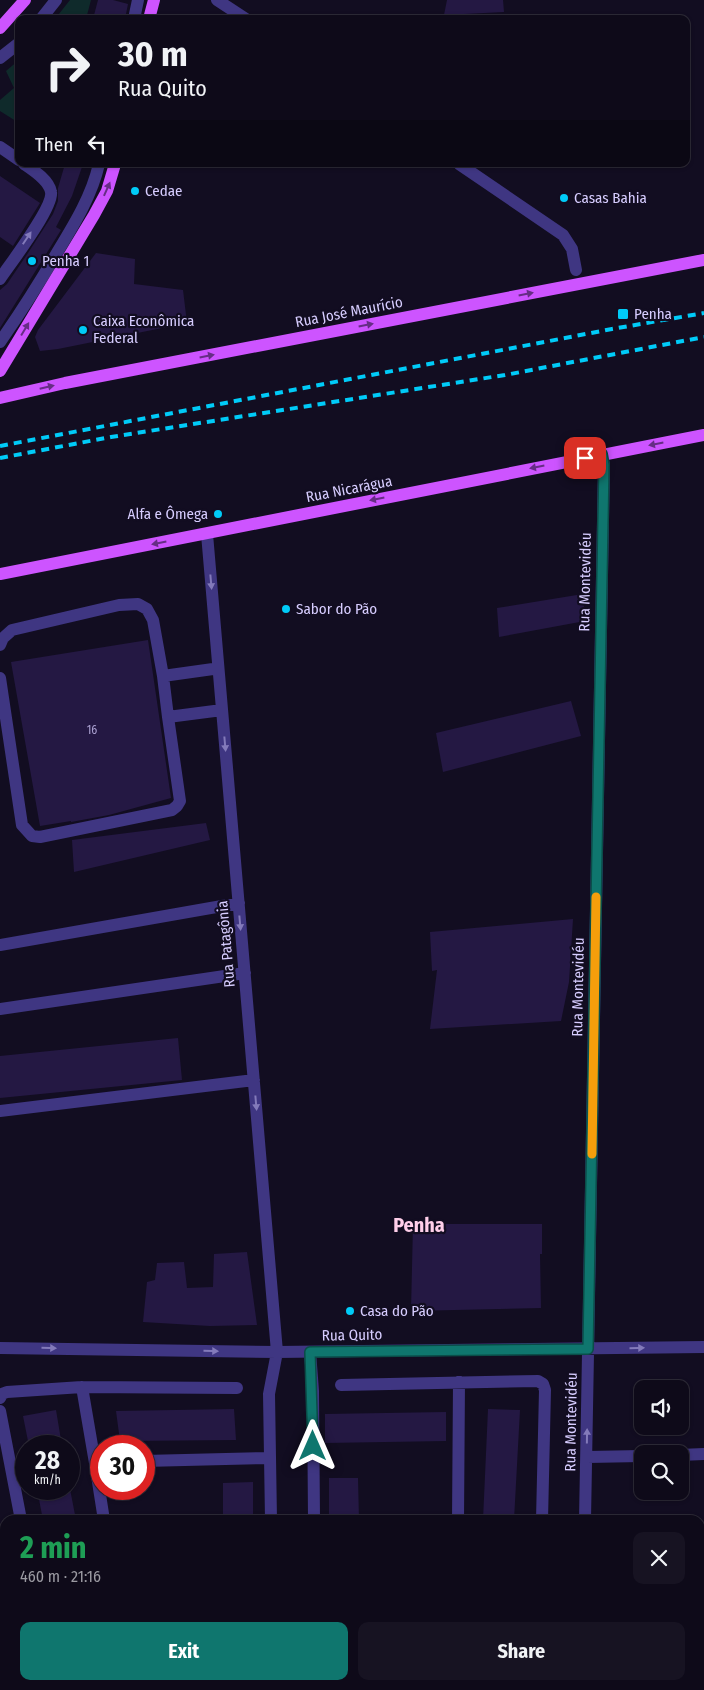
<!DOCTYPE html>
<html lang="en">
<head>
<meta charset="utf-8">
<style>
  :root { --surface:#0e0a19; --page:#171322; --text:#f1f3f6; --muted:#9b9aa2; --line:#2e2b38; --accent:#0f766e }
  body { margin:0; font-family:"Fira Sans Condensed",sans-serif; background:var(--page); color:var(--text); height:100vh; display:flex; flex-direction:column; font-size:19px; white-space:nowrap }
  * { box-sizing:border-box; margin:0 }
  p { font-size:16px; color:var(--muted) }
  .icon { flex:none; width:28px; height:28px; fill:none; stroke:currentColor; stroke-width:2; stroke-linecap:round; stroke-linejoin:round }
  .map { position:relative; flex:1; overflow:hidden }
  .side { position:absolute; left:0px; top:1515px; width:705px; height:175px; display:flex; flex-direction:column; background:var(--surface); border-radius:15px 15px 0 0; box-shadow:0 1px 4px #0004,0 0 0 1px var(--line) }
  .side>* { flex:none }
  .banner { position:absolute; left:15px; top:15px; width:675px; height:152px; border-radius:10px; box-shadow:0 1px 4px #0004,0 0 0 1px var(--line); background:#0e0a19; color:var(--text); overflow:hidden }
  .tools { position:absolute; left:634px; top:1380px; display:grid; gap:10px }
  .tools a { display:grid; place-items:center; width:55px; height:55px; border-radius:10px; background:var(--surface); box-shadow:0 1px 4px #0004,0 0 0 1px var(--line); font-size:25px }
  .speed { position:absolute; left:15px; top:1435px; display:flex; gap:10px; font-size:25px; font-weight:700; text-align:center }
  .speed>* { display:grid; place-content:center; width:65px; height:65px; border-radius:50%; background:var(--surface); box-shadow:0 1px 4px #0004,0 0 0 1px var(--line); line-height:1 }
  .speed small { font-size:12px; font-weight:400 }
  .speed .limit { border:8px solid #d22; background:#fff; color:#111 }
  .pin { position:absolute; display:grid; place-items:center; width:42px; height:42px; color:#fff; margin:-21px; border-radius:10px; box-shadow:0 2px 8px #0006 }
  .me { position:absolute; width:55px; margin:-28px; rotate:0deg; stroke-linejoin:round; filter:drop-shadow(0 0 4px #0008) }
  .turn { display:flex; align-items:center; gap:18px; height:105px; padding:0 20px; font-size:22px }
  .turn .icon { width:65px; height:65px; stroke-width:2.5 }
  .turn b { display:block; font-size:35px; line-height:42px }
  .then { display:flex; align-items:center; height:48px; padding:0 20px; background:#0003; gap:10px; font-size:19px }
  .round { display:grid; place-items:center; flex:none; width:52px; height:52px; border-radius:10px; background:var(--page) }
  .headline { display:flex; align-items:center; justify-content:space-between; height:85px; padding:0 20px }
  h1 { font-size:30px; font-weight:700; line-height:38px; color:#1e9e55 }
  .primary-button { display:flex; gap:10px; margin-top:auto; padding:10px 20px }
  .primary-button a { flex:1; height:58px; border-radius:10px; background:var(--accent); color:#fff; font-size:20px; font-weight:700; line-height:58px; text-align:center }
  .primary-button a+a { background:var(--page); color:var(--text) }
  .map>svg:first-child { display:block }
</style>
</head>
<body>
<div class="map">
<svg width="704" height="1690" viewBox="0 0 704 1690">
  <rect width="100%" height="100%" fill="#120d21"/>
  <path fill="#0f2a2b" d="M70,0h21l-5,19h-31z
    M19,60v63l-19,-12v-11l14,-12 -8,-17z"/>
  <path fill="#241843" d="M98,0h15l15,4 -3,15h-32z
    M447,0h56l1,12 -60,3z
    M65,164h18l-11,32 -16,31 5,3 -61,98v-38l7,-6 21,-31 25,-39 5,-13v-13z
    M0,176l40,27 -27,43 -13,-9z
    M96,253l39,6 -1,25 49,6 4,33 -129,26 -18,2 -5,-14 3,-7z
    M583,594l2,27 -86,16 -2,-29z
    M148,640l23,158 -62,17 -38,7v-1l-31,5 -29,-164z
    M571,701l10,35 -138,36 -7,-39z
    M206,823l4,17 -136,32 -2,-32z
    M573,919l-4,63 -8,39 -131,8 7,-59 -5,1 -2,-39z
    M178,1038l4,42 -182,18v-42z
    M413,1224h129v30h-2l1,54 -130,3z
    M247,1252l10,73 -47,1 -67,-4 4,-40 8,-2 2,-17 27,-1 3,26 26,-1 1,-33z
    M234,1409l2,31 -116,1 -4,-30z
    M488,1409l32,1 -6,110h-31z
    M56,1410l6,36h-33l-6,-30z
    M446,1412v29l-121,2v-29z
    M329,1478h29l1,42h-30z
    M253,1482v38h-30v-37z
    M37,1489h33l6,31h-33z"/>
  <g fill="none" stroke-linecap="round" stroke-linejoin="round">
    <path stroke="#3f3682" stroke-width="12" d="M217,0l29,19
      M41,19l15,-19
      M134,19l4,-19
      M0,58l19,-15
      M0,147l19,13
      M459,164l104,71 9,14 4,21
      M0,279c10,-15 54,-72 51,-87 -2,-12 -18,-22 -27,-28
      M0,342c21,-30 40,-60 58,-91 17,-28 34,-56 41,-87
      M207,534l70,818 -8,42 2,126
      M0,645l3,-7 9,-8 107,-25 19,-1 9,5 6,11 10,56 50,-7 5,-2
      M163,676l5,41
      M0,678l22,147 10,11 8,1 132,-27 5,-4 3,-5 -12,-84 54,-7
      M0,945l239,-42
      M0,1009l245,-36
      M0,1111l254,-31
      M0,1348l277,4 427,-5
      M310,1352l3,39 1,129
      M341,1385l197,-4 5,3 2,6 -3,130
      M82,1387l13,76 9,57
      M0,1398l2,-4 5,-2 75,-5 155,1
      M0,1411l21,109
      M680,1455l24,-1
      M587,1457l55,-1
      M144,1461l125,-3
      M458,1520l1,-138
      M585,1520l19,-1055 -2,-10
      M0,1622l2,20 2,48
      M59,1685l1,5
      M465,1685v5
      M124,1690v-5
      M539,1690l1,-5
      M579,1690v-5"/>
    <path stroke="#cd54ff" stroke-width="12" d="M149,19l5,-19
      M0,28l25,-28
      M0,371l94,-156 13,-24 8,-27
      M0,398l65,-15 639,-123
      M0,574l704,-139"/>
    <path stroke="#00cbf8" stroke-width="4" stroke-dasharray="8 6" stroke-linecap="butt" d="M0,446l612,-117 92,-16
      M0,458l111,-21 394,-62 199,-38"/>
  </g>
  <defs><path id="oneway-solid" d="M-6-.8H1V-3.2L6.5 0L1 3.2V.8H-6Z" transform="scale(1.25)"/></defs>
  <g fill="#662d85">
    <use href="#oneway-solid" transform="translate(107 189) rotate(-66)"/>
    <use href="#oneway-solid" transform="translate(526 294) rotate(-11)"/>
    <use href="#oneway-solid" transform="translate(366 325) rotate(-11)"/>
    <use href="#oneway-solid" transform="translate(25 329) rotate(-59)"/>
    <use href="#oneway-solid" transform="translate(207 356) rotate(-11)"/>
    <use href="#oneway-solid" transform="translate(47 387) rotate(-13)"/>
    <use href="#oneway-solid" transform="translate(656 444) rotate(169)"/>
    <use href="#oneway-solid" transform="translate(537 467) rotate(169)"/>
    <use href="#oneway-solid" transform="translate(377 499) rotate(169)"/>
    <use href="#oneway-solid" transform="translate(159 543) rotate(169)"/>
  </g>
  <g fill="#837aba">
    <use href="#oneway-solid" transform="translate(27 238) rotate(-56)"/>
    <use href="#oneway-solid" transform="translate(211 582) rotate(85)"/>
    <use href="#oneway-solid" transform="translate(225 744) rotate(85)"/>
    <use href="#oneway-solid" transform="translate(240 923) rotate(85)"/>
    <use href="#oneway-solid" transform="translate(256 1103) rotate(85)"/>
    <use href="#oneway-solid" transform="translate(49 1348) rotate(1)"/>
    <use href="#oneway-solid" transform="translate(637 1348) rotate(-1)"/>
    <use href="#oneway-solid" transform="translate(211 1351) rotate(1)"/>
    <use href="#oneway-solid" transform="translate(587 1436) rotate(-89)"/>
  </g>
  <g fill="none" stroke-linecap="round" stroke-linejoin="round">
    <g stroke="#0a4d48" stroke-width="12">
      <path id="route" d="M313,1446l-3,-94 278,-3 16,-884 -2,-11 -17,4"/>
    </g>
    <use href="#route" stroke="#0f766e" stroke-width="9"/>
    <path stroke="#f59e0b" stroke-width="9" d="M592,1154l4,-257"/>
  </g>
  <g fill="#00cbf8" stroke="#120d21" stroke-width="2">
    <circle cx="135" cy="191" r="5"/>
    <circle cx="564" cy="198" r="5"/>
    <circle cx="32" cy="261" r="5"/>
    <rect x="617" y="308" width="12" height="12" rx="2.5"/>
    <circle cx="83" cy="330" r="5"/>
    <circle cx="218" cy="514" r="5"/>
    <circle cx="286" cy="609" r="5"/>
    <circle cx="350" cy="1311" r="5"/>
  </g>
  <g text-anchor="middle" dominant-baseline="central" stroke-width="4.5" stroke-linejoin="round" paint-order="stroke">
    <g font-size="12" fill="#aaa0d0">
      <text x="92" y="730">16</text>
    </g>
    <g font-size="15" fill="#d7cdff" stroke="#120d21" text-anchor="start">
      <text x="145" y="191">Cedae</text>
      <text x="574" y="198">Casas Bahia</text>
      <text x="42" y="261">Penha 1</text>
      <text x="634" y="314">Penha</text>
      <text x="93" y="321">Caixa Econômica<tspan x="93" dy="17">Federal</tspan></text>
      <text x="208" y="514" text-anchor="end">Alfa e Ômega</text>
      <text x="296" y="609">Sabor do Pão</text>
      <text x="360" y="1311">Casa do Pão</text>
    </g>
    <g font-size="15" fill="#d7cdff" stroke="#120d21">
      <text transform="translate(349 312) rotate(-11)">Rua José Maurício</text>
      <text transform="translate(349 489) rotate(-11)">Rua Nicarágua</text>
      <text transform="translate(585 582) rotate(-89)">Rua Montevidéu</text>
      <text transform="translate(226 944) rotate(-95)">Rua Patagônia</text>
      <text transform="translate(578 987) rotate(-89)">Rua Montevidéu</text>
      <text transform="translate(352 1335) rotate(-1)">Rua Quito</text>
      <text transform="translate(571 1422) rotate(-89)">Rua Montevidéu</text>
    </g>
    <g font-size="20" font-weight="bold" fill="#ffcfea" stroke="#120d21">
      <text x="419" y="1225">Penha</text>
    </g>
  </g>
</svg>
<div class="tools">
<a><svg class="icon" aria-label="sound" viewBox="0 0 24 24"><path d="M4 9h4l5-4v14l-5-4H4zM17 9q2 3 0 6"/></svg></a>
<a><svg class="icon" aria-label="search" viewBox="0 0 24 24"><circle cx="10" cy="10" r="6"/><path d="M15 15l6 6"/></svg></a>
</div>
<div class="speed"><div>28<small>km/h</small></div><div class="limit">30</div></div>
<div class="pin" style="left:585px;top:458px;background:#d93025"><svg class="icon" aria-label="arrive" viewBox="0 0 24 24"><path d="M6 21V4h12l-3 4 3 4H6"/></svg></div>
<svg class="me" style="left:313px;top:1446px" viewBox="-20 -20 40 40"><path d="M0-17L14 15 0 8-14 15z" fill="#0f766e" stroke="#fff" stroke-width="4"/></svg>
<div class="banner">
<div class="turn"><svg class="icon" aria-label="right" viewBox="0 0 24 24"><path d="M7 20v-9h11M14 6l5 5-5 5"/></svg><div><b>30 m</b>Rua Quito</div></div>
<div class="then">Then<svg class="icon" aria-label="left" viewBox="0 0 24 24"><path d="M17 20v-9H6M10 6l-5 5 5 5"/></svg></div>
</div>
<section class="side">
<div class="headline"><div><h1>2 min</h1><p>460 m · 21:16</p></div><a class="round"><svg class="icon" aria-label="close" viewBox="0 0 24 24"><path d="M6 6l12 12M18 6L6 18"/></svg></a></div>
<div class="primary-button"><a>Exit</a><a>Share</a></div>
</section>
</div>
</body>
</html>
